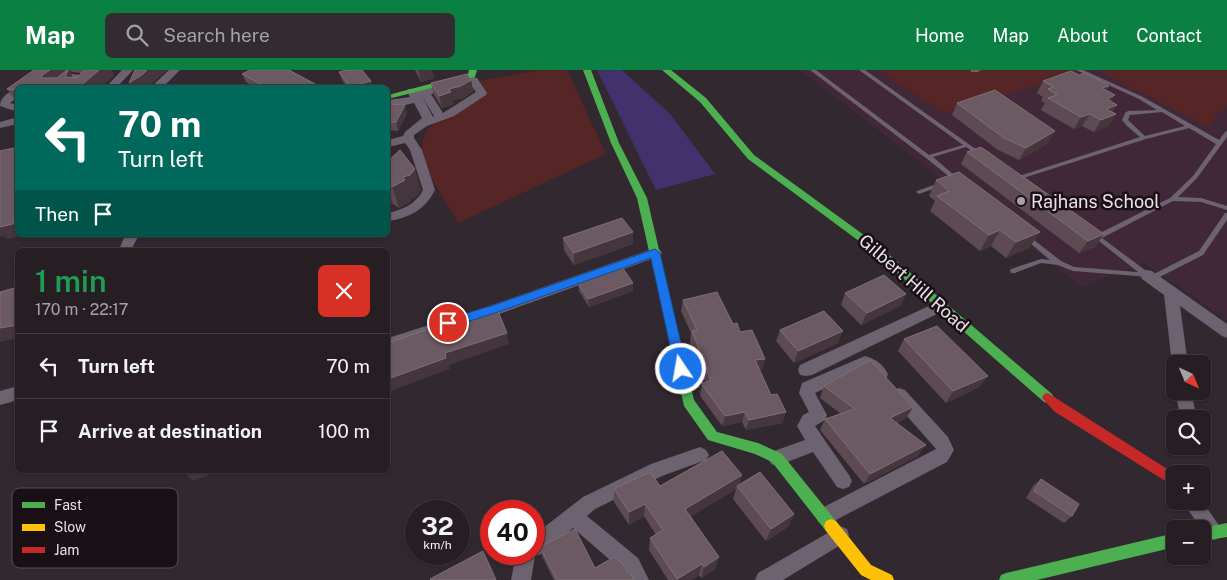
<!DOCTYPE html>
<html lang="en">
<head>
<meta charset="utf-8">
<style>
  :root { --surface:#261e23; --page:#322b30; --text:#f1f3f6; --muted:#a4a2a6; --line:#423c41; --accent:#0b8043 }
  body { margin:0; font-family:"Public Sans",sans-serif; background:var(--page); color:var(--text); height:100vh; display:flex; flex-direction:column; font-size:19px; white-space:nowrap }
  * { box-sizing:border-box; margin:0 }
  p { font-size:16px; color:var(--muted) }
  .icon { flex:none; width:28px; height:28px; fill:none; stroke:currentColor; stroke-width:2; stroke-linecap:round; stroke-linejoin:round }
  .map { position:relative; flex:1; overflow:hidden }
  .drawer { position:absolute; left:15px; top:178px; width:375px; height:225px; display:flex; flex-direction:column; background:var(--surface); border-radius:8px; box-shadow:0 1px 4px #0004,0 0 0 1px var(--line) }
  .drawer>* { flex:none }
  .top-card { position:absolute; left:15px; top:15px; width:375px; height:152px; border-radius:8px; box-shadow:0 1px 4px #0004,0 0 0 1px var(--line); background:#00695c; color:#fff; overflow:hidden }
  .needle { width:32px; rotate:136deg }
  .controls { position:absolute; left:1166px; top:285px; display:grid; gap:10px }
  .controls a { display:grid; place-items:center; width:45px; height:45px; border-radius:8px; background:var(--surface); box-shadow:0 1px 4px #0004,0 0 0 1px var(--line); font-size:25px }
  .speed { position:absolute; left:405px; top:430px; display:flex; gap:10px; font-size:25px; font-weight:700; text-align:center }
  .speed>* { display:grid; place-content:center; width:65px; height:65px; border-radius:50%; background:var(--surface); box-shadow:0 1px 4px #0004,0 0 0 1px var(--line); line-height:1 }
  .speed small { font-size:12px; font-weight:400 }
  .speed .limit { border:8px solid #d22; background:#fff; color:#111 }
  .pin { position:absolute; display:grid; place-items:center; width:42px; height:42px; color:#fff; margin:-21px; border:2px solid #fff; border-radius:50%; box-shadow:0 1px 5px #0007 }
  .me { position:absolute; width:55px; margin:-28px; rotate:348deg; stroke-linejoin:round; filter:drop-shadow(0 0 4px #0008) }
  .turn { display:flex; align-items:center; gap:18px; height:105px; padding:0 20px; font-size:22px }
  .turn .icon { width:65px; height:65px; stroke-width:2.5 }
  .turn b { display:block; font-size:35px; line-height:42px }
  .then { display:flex; align-items:center; height:48px; padding:0 20px; background:#0003; gap:10px; font-size:19px }
  .round { display:grid; place-items:center; flex:none; width:52px; height:52px; border-radius:8px; background:var(--page) }
  .head { display:flex; align-items:center; justify-content:space-between; height:85px; padding:0 20px }
  h1 { font-size:30px; font-weight:600; line-height:38px; color:#1e9e55 }
  ul { padding:0; list-style:none }
  li { display:flex; align-items:center; gap:15px; height:65px; padding:0 20px; border-top:1px solid var(--line) }
  li div { flex:1 }
  li b { display:block; font-size:19px }
  li em { font-style:normal }
  header { display:flex; align-items:center; gap:30px; box-sizing:border-box; height:70px; padding:0 25px; background:var(--accent); color:#fff }
  header strong { font-size:24px }
  nav { display:flex; gap:28px; margin-inline-start:auto; font-size:18px }
  .search { width:350px; height:45px; background:var(--page); display:flex; align-items:center; gap:12px; box-sizing:border-box; padding:0 18px; border-radius:8px; color:var(--muted); font-size:19px }
  .map>svg:first-child { display:block }
</style>
</head>
<body>
<header>
<strong>Map</strong>
<div class="search"><svg class="icon" aria-label="search" viewBox="0 0 24 24"><circle cx="10" cy="10" r="6"/><path d="M15 15l6 6"/></svg>Search here</div>
<nav><a>Home</a><a>Map</a><a>About</a><a>Contact</a></nav>
</header>
<div class="map">
<svg width="1227" height="510" viewBox="0 0 1227 510">
  <rect width="100%" height="100%" fill="#32282f"/>
  <path fill="#402839" d="M800,0h427v250l-83,-57 -62,24z"/>
  <path fill="#562525" d="M539,0h28l39,84 -148,69 -39,-66 7,-27 55,-43 -2,-6z
    M878,0h209l-143,43z
    M1097,0h130v35l-19,22z"/>
  <path fill="#41326d" d="M597,0h25l48,44 45,60 -59,16z"/>
  <g fill="none" stroke-linecap="round" stroke-linejoin="round">
    <path fill="#6c6270" fill-rule="evenodd" d="M810,0h6l113,85 34,-10 -104,-75h6l119,85 -3,2 -2,-1 -13,-9 -33,10 28,24 -3,2 -2,-1 -30,-24z
      M971,0h10l-3,2h-7z
      M1076,0h7l60,27 76,43 6,-8 2,-1v6l-30,41 -19,19 23,1 26,8v4l-26,-8 -28,-1 -71,37 47,35 1,3 49,-25 26,-38h2v7l-24,35 -51,26 -2,-1 -1,-3 -76,-6 -15,-6 -17,-2 -26,10h-4l-1,-2 1,-2 30,-10 9,1 -27,-23 -1,-2 3,-2 36,28 13,6 64,5 -48,-38 3,-2 5,2 72,-36 23,-22 23,-32 -27,-16 -43,11 -129,41h-4v-2l127,-41 -13,-11 -5,-6 3,-7 3,-2 29,-1 -18,-11zM1162,42l23,14 -40,10 -17,-16 2,-5z
      M942,112l2,1v2l-25,9 -3,-2 1,-1z"/>
    <path fill="#6c6270" fill-rule="evenodd" d="M122,0h11l-17,18h-11z
      M169,0h11l-18,18h-12z
      M72,4l16,2 5,3 -8,9h-11l6,-7 -6,-1 -10,8h-13z
      M473,7l4,1 10,15 -1,2 -32,21 -27,10 -13,9v3l8,12 13,40c-10,20 -26,28 -47,31v-8c14,-3 28,-9 35,-23l-13,-40 -5,-7 -17,4v-7l15,-4 2,-4 17,-14 -8,-15 -13,3h-13v-6l22,-3 -3,-6 1,-2h8l1,2zM470,14l6,8 -33,21 -12,-19zM422,26l12,20 -1,1z
      M18,19v8l-8,6 8,2v7l-18,-6c0,-9 9,-15 18,-17z
      M18,47v7l-18,4v-6z
      M125,165h14l-8,15h-12z
      M655,178l5,2 2,3 -2,3 -158,57 -114,37v-12l104,-33z
      M1147,200l5,1 75,53v14l-5,-2 -42,-30 8,58h-13l-1,4 -2,-4 -8,-69 -22,-16 -2,-4 2,-4z
      M940,231l5,1 2,4 -2,4 -133,65 -6,1 -6,-1 -2,-5 2,-5z
      M865,286c11,3 18,8 23,18l-2,5c-11,3 -13,-4 -21,-10l-50,24 12,22 -2,5 -10,6 34,49 3,6 -3,6 -6,2 -6,-2 -24,-35 -36,14 -6,-2 -3,-6 3,-6 34,-12 -8,-14 6,-11 6,-3 -10,-19 3,-10z
      M18,316v14l-18,5v-14z
      M899,318l6,2 43,47 6,13 -7,12 -115,60 -7,3 -7,-3 -2,-6 2,-6 118,-61 -43,-49 -2,-5 2,-5z
      M1175,321h16l6,28h-16z
      M700,377l6,3 3,5 -3,5 -44,16 -67,33 -8,7 51,42 11,22h-21l-4,-8 -51,-44 -32,26 -6,2 -4,24h-20l5,-26h18v-19l49,-38 68,-33z
      M1182,431h20l21,30 -2,6 -7,3 -7,-3z
      M840,456l7,3 2,6 -2,6 -64,39h-28l3,-7z"/>
    <path fill="#4caf50" fill-rule="evenodd" d="M469,0h8l-2,7 -87,22v-4l80,-21z
      M583,0h8l28,73 28,55 47,202 23,32 41,11 24,11 54,67 2,5 -2,5 -5,2 -5,-2 -54,-69 -17,-8 -47,-14 -24,-34 -47,-208 -26,-55z
      M662,0h9l35,28 48,57 125,91 173,148 2,4 -2,4 -4,1 -4,-1 -173,-152 -123,-91 -48,-57z
      M1227,453v14l-25,4v-12h-4z
      M1175,463v14l-138,33h-38l2,-5 5,-2z"/>
    <path fill="#ffc107" fill-rule="evenodd" d="M831,449l5,2 35,44 21,10 2,5h-23l-10,-5 -35,-44 -2,-5 2,-5z"/>
    <path fill="#c62828" fill-rule="evenodd" d="M1048,323l127,81v13l-120,-75 -13,-14 2,-4z"/>
  </g>
  <path fill="#5d4a53" fill-rule="evenodd" d="M34,0h77l3,5 -14,13h-82v13h-2l-9,-12zM72,2l9,1 -4,5h-4l-3,-5z
    M415,0h17l2,8 -13,4z
    M339,2l32,9 1,7h-25l-5,-8z
    M242,4l75,11 1,3h-63l-9,-6z
    M1079,5l30,11 -3,4 5,12 6,3 -5,7 4,2 -8,12 -14,6 -12,-6 -8,3 -33,-19 4,-7 -4,-2 2,-4 -6,-4 6,-12z
    M471,10l2,12 -10,6 -10,2 1,4 -12,4 -8,-13 -3,-12z
    M957,33l98,28 -7,12 -29,17 -21,-10 -46,-35z
    M388,34l19,9 -9,18 -10,-1z
    M967,82l137,82 -9,13 -16,6 -118,-89z
    M388,91l33,29 -5,7 -6,1 1,3 -12,7 -6,-4 -5,2z
    M936,110l104,52 -11,16 -23,10 -15,-12 -11,5 -50,-40 5,-10 -6,-5z
    M563,168l70,6 -59,21 -10,-15z
    M578,213h55v8l-44,16 -10,-16z
    M845,223l61,1 -6,12 -39,19 -20,-20z
    M683,230l50,24 32,35 -3,11h-2l11,25 15,17 -4,11 -36,7 -4,-8 -20,4 -21,-29 -1,-3 2,-11 3,-1 -15,-39 1,-10 -10,-22z
    M780,260l58,13 -44,20 -18,-22z
    M904,269l84,37 -9,11 -33,16 -48,-52z
    M824,316l89,21 -7,11 -9,5 21,33 -54,28 -44,-54 5,-11 16,-5 -21,-16z
    M742,405l-3,10 55,29 -6,13 -22,14 -33,-42 3,-10 -46,28 29,40 -4,12 -14,9 -2,-3 -8,5h-23l-19,-30 1,-12 6,-3 -12,-19 -15,9 -15,-23v-13l46,-3z
    M1041,409l31,37 -8,7 -38,-25 7,-12z
    M540,477l55,21 32,4 7,8h-80l-12,-24z"/>
  <path fill="#45363e" d="M50,0h21l1,2 -2,1 6,9 -26,6 -9,-12z
    M99,0h12l3,5 -14,13h-22z
    M147,0h20l-20,18h-15l-3,-5z
    M418,0h14l2,8 -13,4z
    M471,10l2,12 -10,6 -10,2 1,4 -12,4 -3,-12 10,-7z
    M371,11l1,7 -22,-1z
    M1109,16l-7,12v-10z
    M1115,25l-7,12 -1,-8z
    M405,35l2,8 -9,18 -2,-9z
    M1117,35l-7,12 6,-3 -8,12 -14,6 7,-12 5,-11z
    M1090,44l-8,12 -8,3 7,-12z
    M1055,61l-7,12 -29,17 7,-12z
    M415,99l6,21 -5,7 -6,1 1,3 -12,7 -7,-21 11,-10z
    M388,116l5,18 -5,2z
    M18,148v17h6l-16,4 -4,-3 -4,1v-11l14,-7z
    M1000,160l-9,16 -11,5 9,-16z
    M633,162v12l-59,21v-12z
    M1040,162l-11,16 -23,10 10,-16z
    M1104,164l-9,13 -16,6 9,-12z
    M633,213v8l-44,16 -1,-8z
    M906,224l-6,12 -39,19 6,-12z
    M18,255v13l-18,4v-14z
    M843,261l-5,12 -44,20 4,-12z
    M507,263l2,11 -60,21 1,4 -62,23v-13l57,-26z
    M765,289l-3,11 -10,1 3,-11z
    M988,306l-9,11 -33,16 7,-12z
    M913,337l-7,11 -22,11 6,-11z
    M745,342l-3,10 -20,4 3,-10z
    M786,342l-4,11 -36,7 3,-10z
    M926,375l-8,11 -54,28 6,-10z
    M182,400h40l-29,11z
    M742,405l-4,12 -1,-1 -1,3 -54,33 3,-13z
    M645,434l-1,12 -15,9v-13z
    M794,444l-6,13 -22,14 5,-12z
    M719,487l-4,12 -14,9 3,-11z
    M702,494l-3,11 -8,5h-14z"/>
  <path fill="#6c5a63" stroke="#806f78" d="M34,0h16l-9,6 2,2h14l10,-8h1l-3,7 12,1 7,-8h15l-21,18h-60v2l-11,-1z
    M135,0h12l-4,4 -14,9z
    M250,0h39l28,15 -5,3h-49l-3,-2 2,-1 -20,-11z
    M346,0h16l9,11 -21,6 -11,-15z
    M1071,1l8,4 6,-2 24,13 -7,2 13,7 -8,4 10,6 -11,4 10,5 -15,6 -11,-6 -9,3 -33,-19 9,-3 -9,-6 6,-2 -11,-6z
    M467,4l4,6 -10,6 -12,3 2,3 -12,4 -8,-13z
    M995,20l60,41 -29,17 -22,-10 -47,-35z
    M388,34l17,1 -9,17h-8z
    M18,77v71l-4,1 -1,5 -13,3v-76z
    M981,77l123,87 -16,7 -121,-89z
    M400,80l15,19 -5,6 -7,2 2,3 -13,7 -4,-3v-23z
    M959,102l81,60 -24,10 -16,-12 -11,5 -52,-39 12,-5 -13,-11z
    M622,148l11,14 -59,21 -11,-15z
    M622,197l11,16 -45,16 -10,-16z
    M884,205l22,19 -39,19 -22,-20z
    M18,217v38l-18,3v-36z
    M717,222l16,32 4,-1 3,9 12,-2 13,29 -10,1 16,35 6,-1 9,18 -37,8 -4,-8 -20,4 -22,-30 -1,-3 9,-2 -19,-50 5,-1 -14,-30z
    M497,239l10,24 -62,20 1,5 -58,21v-36l46,-16 1,2z
    M824,241l19,20 -45,20 -18,-21z
    M937,256l51,50 -35,15 -49,-52z
    M870,290l43,47 -23,11 36,27 -56,29 -45,-55 30,-10 -31,-23z
    M722,381l20,24 -57,34 34,48 -15,10 -2,-3 -25,15 -27,-41 13,-8 -18,-26 -16,8 -15,-23 36,-17 10,14z
    M760,402l34,42 -23,15 -34,-43z
    M1041,409l38,25 -7,12 -38,-25z
    M575,459l20,39 19,-11 9,7 4,8 3,1 4,7h-77l-17,-33z
    M483,481l13,29h-65l-1,-1z"/>
  <path fill="#1a73e8" stroke="#114b97" d="M655,179l5,4 27,116 -2,3h-8l-2,-3 -24,-111 -150,53 -53,17 -5,-5 1,-3 50,-15z"/>
  <circle fill="#ab9fa7" stroke="#191016" stroke-width="2" cx="1021" cy="131" r="5"/>
  <g text-anchor="middle" dominant-baseline="central" stroke-width="5" stroke-linejoin="round" paint-order="stroke">
    <g font-size="18" fill="#ecdfe8" stroke="#191016" text-anchor="start">
      <text x="1031" y="131">Rajhans School</text>
    </g>
    <g font-size="18" fill="#ecdfe8" stroke="#191016">
      <text transform="translate(914 213) rotate(41)">Gilbert Hill Road</text>
    </g>
  </g>
  <rect x="12" y="418" width="166" height="80" rx="8" fill="#191016" stroke="#584e55" stroke-width="1"/>
  <rect x="22" y="432" width="23" height="6" fill="#4caf50"/>
  <rect x="22" y="454" width="23" height="7" fill="#ffc107"/>
  <rect x="22" y="477" width="23" height="6" fill="#c62828"/>
  <g font-size="14" fill="#ecdfe8">
    <text x="54" y="440">Fast</text>
    <text x="54" y="462">Slow</text>
    <text x="54" y="485">Jam</text>
  </g>
</svg>
<div class="controls">
<a><svg class="needle" viewBox="-14 -14 28 28"><path d="M0-13l5 13h-10z" fill="#e53935"/><path d="M0 13l5-13h-10z" fill="#a4a2a6"/></svg></a>
<a><svg class="icon" aria-label="search" viewBox="0 0 24 24"><circle cx="10" cy="10" r="6"/><path d="M15 15l6 6"/></svg></a>
<a>+</a>
<a>−</a>
</div>
<div class="speed"><div>32<small>km/h</small></div><div class="limit">40</div></div>
<div class="pin" style="left:448px;top:253px;background:#d93025"><svg class="icon" aria-label="arrive" viewBox="0 0 24 24"><path d="M6 21V4h12l-3 4 3 4H6"/></svg></div>
<svg class="me" style="left:681px;top:299px" viewBox="-20 -20 40 40"><circle r="17" fill="#1a73e8" stroke="#fff" stroke-width="3"/><path d="M0-11L8 9 0 5-8 9z" fill="#fff"/></svg>
<div class="top-card">
<div class="turn"><svg class="icon" aria-label="left" viewBox="0 0 24 24"><path d="M17 20v-9H6M10 6l-5 5 5 5"/></svg><div><b>70 m</b>Turn left</div></div>
<div class="then">Then<svg class="icon" aria-label="arrive" viewBox="0 0 24 24"><path d="M6 21V4h12l-3 4 3 4H6"/></svg></div>
</div>
<section class="drawer">
<div class="head"><div><h1>1 min</h1><p>170 m · 22:17</p></div><a class="round" style="background:#d93025;color:#fff"><svg class="icon" aria-label="close" viewBox="0 0 24 24"><path d="M6 6l12 12M18 6L6 18"/></svg></a></div>
<ul>
<li><svg class="icon" aria-label="left" viewBox="0 0 24 24"><path d="M17 20v-9H6M10 6l-5 5 5 5"/></svg><div><b>Turn left</b></div><em>70 m</em></li>
<li><svg class="icon" aria-label="arrive" viewBox="0 0 24 24"><path d="M6 21V4h12l-3 4 3 4H6"/></svg><div><b>Arrive at destination</b></div><em>100 m</em></li>
</ul>
</section>
</div>
</body>
</html>
